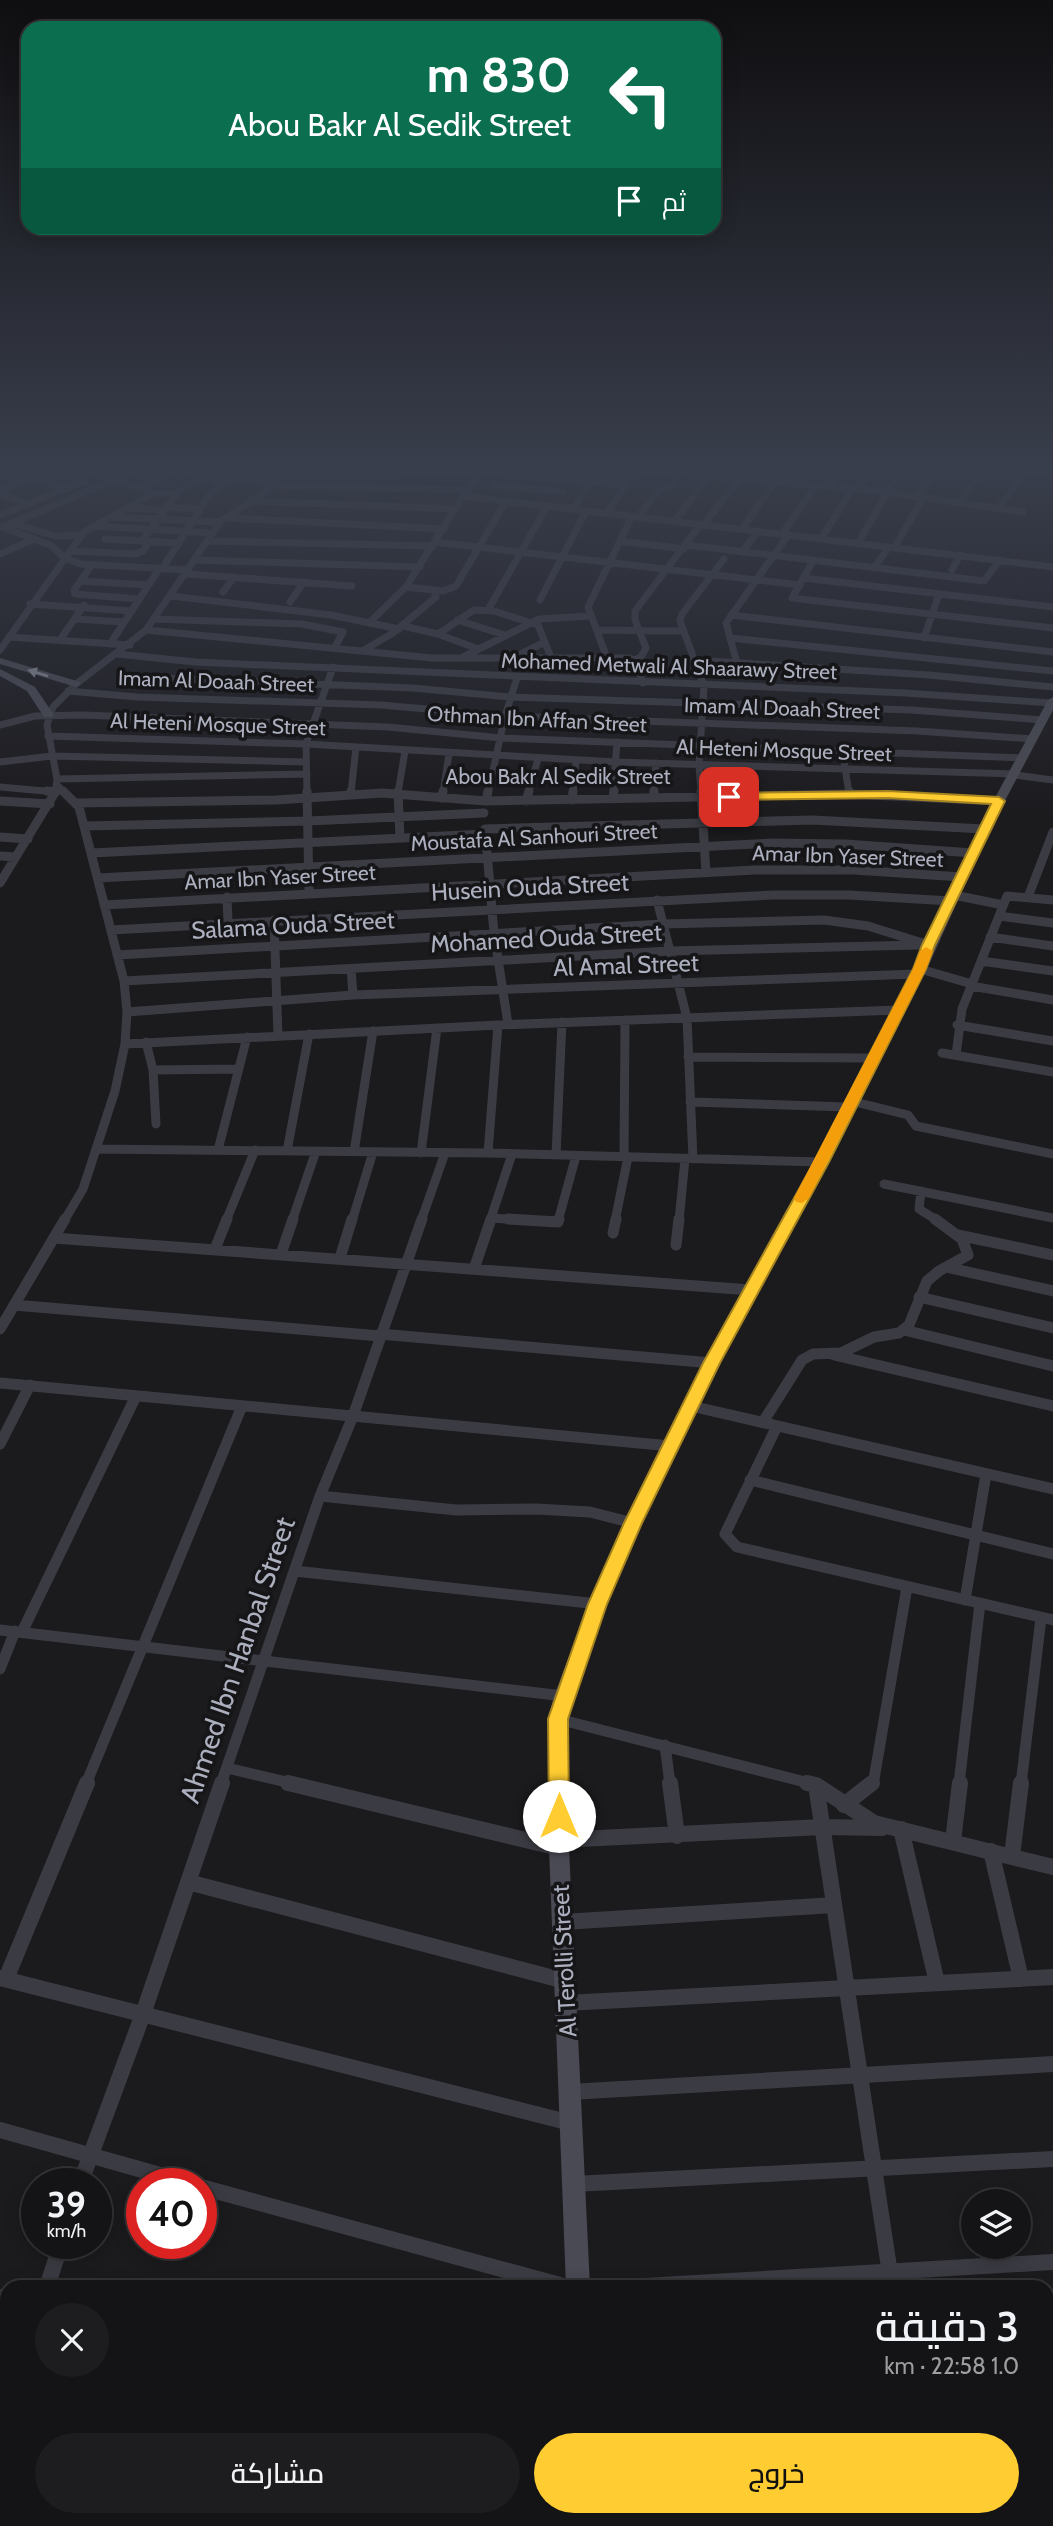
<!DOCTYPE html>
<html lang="ar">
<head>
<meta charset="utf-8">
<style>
  :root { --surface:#141416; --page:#1d1d1f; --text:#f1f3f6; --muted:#9d9ea1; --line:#333335; --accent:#ffcd31 }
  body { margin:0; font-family:Cabin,Cairo,sans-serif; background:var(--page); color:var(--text); direction:rtl; height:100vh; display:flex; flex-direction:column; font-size:26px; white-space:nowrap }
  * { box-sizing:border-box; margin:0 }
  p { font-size:23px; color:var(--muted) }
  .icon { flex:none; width:38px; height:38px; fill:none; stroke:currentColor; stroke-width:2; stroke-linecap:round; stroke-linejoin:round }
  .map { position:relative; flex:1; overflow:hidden; direction:ltr }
  .sheet { position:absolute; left:0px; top:2280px; width:1054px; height:247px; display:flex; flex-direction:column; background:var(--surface); border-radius:21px 21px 0 0; box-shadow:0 4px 18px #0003,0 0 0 2px var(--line); direction:rtl }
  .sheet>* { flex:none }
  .guide { position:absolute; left:21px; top:21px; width:700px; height:214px; border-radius:21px; box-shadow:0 4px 18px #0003,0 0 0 2px var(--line); direction:rtl; background:#0b6e4f; color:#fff; overflow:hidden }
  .controls { position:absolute; left:961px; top:2189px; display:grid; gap:14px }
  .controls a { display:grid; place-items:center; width:70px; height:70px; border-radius:50%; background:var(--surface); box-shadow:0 4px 18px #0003,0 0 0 2px var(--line); font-size:35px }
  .speed { position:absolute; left:21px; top:2168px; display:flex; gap:14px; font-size:35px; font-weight:700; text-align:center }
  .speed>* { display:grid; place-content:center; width:91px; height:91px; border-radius:50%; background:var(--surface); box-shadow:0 4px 18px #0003,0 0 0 2px var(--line); line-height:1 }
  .speed small { font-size:18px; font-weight:400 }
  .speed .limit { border:10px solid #d22; background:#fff; color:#111 }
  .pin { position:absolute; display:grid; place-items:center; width:60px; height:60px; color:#fff; margin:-30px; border-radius:14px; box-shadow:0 4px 10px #0006 }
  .me { position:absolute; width:77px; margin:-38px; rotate:0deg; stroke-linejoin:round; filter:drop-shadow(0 0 5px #0008) }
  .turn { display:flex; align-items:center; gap:24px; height:147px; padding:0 35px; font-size:32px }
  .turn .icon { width:91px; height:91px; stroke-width:2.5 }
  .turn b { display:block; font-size:49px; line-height:60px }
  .then { display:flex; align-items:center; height:66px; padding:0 35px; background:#0003; gap:14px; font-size:26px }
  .round { display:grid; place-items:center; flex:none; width:74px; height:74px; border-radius:37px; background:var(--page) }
  .overview { display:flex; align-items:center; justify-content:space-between; height:119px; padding:0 35px }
  h1 { font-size:42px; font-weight:600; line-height:52px }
  .action { display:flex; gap:14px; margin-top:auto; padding:14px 35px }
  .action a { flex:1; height:80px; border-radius:42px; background:var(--accent); color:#111; font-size:28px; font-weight:600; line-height:80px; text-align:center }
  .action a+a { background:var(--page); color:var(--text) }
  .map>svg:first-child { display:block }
</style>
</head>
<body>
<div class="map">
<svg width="1053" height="2526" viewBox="0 0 1053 2526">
  <rect width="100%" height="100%" fill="#1b1a1d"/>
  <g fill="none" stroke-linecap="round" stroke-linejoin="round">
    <path stroke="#3b3b43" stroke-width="7" d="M40,467l-14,7 42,15
      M40,467l45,16
      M77,467l77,26 21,1
      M177,467l47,16 22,-6
      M219,467l54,19 195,4
      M283,467l199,5 144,13 -19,28
      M607,467l280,25 136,20
      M999,467l54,8
      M96,475l19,-8
      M802,483l10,-16
      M494,486l69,6
      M830,486l12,-19
      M138,488l44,-19
      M858,489l14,-22
      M0,490l33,-13
      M0,494l28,10
      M463,496l590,71
      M917,496l21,-29
      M252,501l203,8
      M959,502l26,-35
      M166,507l34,2
      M128,508l36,2
      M999,508l26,-37
      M573,509l20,-29
      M0,515l83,-33
      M111,517l109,5
      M638,517l21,-27 13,-4 8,-17
      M227,518l217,11
      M674,522l34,-45
      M12,523l43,13 26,-1
      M703,525l38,-48
      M0,526l50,19 15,13 16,6 108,6
      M94,526l119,7
      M3,527l142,-60
      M742,529l33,-48
      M782,534l34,-49
      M105,539l74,4
      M821,539l32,-51
      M142,541l38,-51 42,-21
      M208,541l225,5
      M620,541l64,8
      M435,542l365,43
      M858,543l44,-76
      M687,545l297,36 16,-21
      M894,548l30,-51
      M70,551l66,3 7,-3 6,-9
      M742,552l16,-21
      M0,554l34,-15
      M195,560l225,7
      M813,561l-21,37 261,30
      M92,565l-18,25 1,4 64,5
      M874,568l15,-21
      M162,569l47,-74 15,-12
      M952,570l8,-15
      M186,574l166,12
      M803,578l250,29
      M80,581l68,4
      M406,587l37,4 13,-5 50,-85
      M223,592l11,-15
      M171,596l160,19 68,14
      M540,600l46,-89
      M290,602l14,-20
      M30,604l102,7
      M488,610l59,-104
      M731,615l322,37
      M75,619l49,3
      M155,619l147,5 41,8 -8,15
      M457,620l48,15
      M369,623l37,-36 57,-91 21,-27
      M403,626l35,8 40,15
      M146,630l286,28h197l5,2 9,23
      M597,630l85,1
      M438,634l36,-24 20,1 44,14 14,35
      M9,637l121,8
      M730,638l323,33
      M924,638l15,-44
      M60,640l24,-35
      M110,644l49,-75
      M0,650l84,-118 70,-39
      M364,650l29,-17 43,-36 -2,-6
      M117,654l78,8 710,31 146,10
      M463,657l76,-38 52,-3
      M513,658l32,-16
      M607,658l-19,-51 44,-91
      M634,660l7,-3 5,-9 -11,-28v-9l65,-86
      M694,660l235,15 124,12
      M737,663l-11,-40 62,-88
      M160,678l253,10 97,9 401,13 132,10
      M68,691l69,6 244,8 124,11 412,15 116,8
      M0,725l35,-9 48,-1 305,12 113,11 522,20
      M48,736l258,8 310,18 400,12
      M842,749l7,44
      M0,762l52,-6 254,6
      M1015,775l38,5
      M57,779l250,-5
      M57,785l8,8
      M0,787l56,5
      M55,793l2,-14 -10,-54 6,-18 23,-23 70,-54 74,-108 53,-36 10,-19
      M307,793l-1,-49 27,-77
      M351,793l5,-46
      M398,793l7,-42
      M443,793l6,-39
      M488,793l17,-77 12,-38
      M528,793l10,-34
      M573,793l3,-32
      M613,793l4,-51
      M654,793l2,-30
      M701,793l-2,-28 5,-79 -24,-65 2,-7 42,-55"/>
    <path stroke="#3b3b43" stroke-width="9" d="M47,791l9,1
      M63,791l16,16 45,174 3,31 -2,32 -10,47 -32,98 -19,32
      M307,791l2,101
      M398,791l2,47
      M701,791l5,82
      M849,791v3
      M351,795v-4
      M442,798l1,-7
      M654,798v-7
      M613,799l1,-8
      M572,800l1,-9
      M0,801l50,3
      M486,801l2,-10
      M526,801l3,-10
      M76,803l200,-3 106,-7 104,8 363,-7 150,7
      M84,826l224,-5 176,-8
      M485,829l327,-9 172,9
      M485,829l9,104 14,91
      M0,837l28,2
      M91,853l394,-19
      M0,856l16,1
      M98,878l674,-35 73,1 128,9
      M0,883l56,-92
      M954,895l49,10
      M227,897l1,26
      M1028,897l25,-65
      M657,900l30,118 6,141
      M104,905l651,-35h99l108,7
      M999,916l54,7
      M274,920l4,116
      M111,930l662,-35h76l102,6
      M990,937l63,9
      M117,955l546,-31 161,-4 44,6 61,19
      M981,961l72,10
      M351,969l2,26
      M920,969l52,15
      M124,981l546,-30 248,-6
      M971,986l82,14
      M127,1012l226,-17 563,-21
      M957,1025l96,16
      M146,1042l7,28 3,54
      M125,1044l373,-19 400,-15
      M942,1053l111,19
      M956,1055l6,-46 45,-113 46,4
      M688,1057l184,1
      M153,1070l86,-1
      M851,1101l57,14 8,11 137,28
      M690,1102l158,5
      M97,1149l391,4 334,9
      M218,1150l29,-113
      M287,1151l22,-117
      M354,1152l19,-121
      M421,1153l16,-125
      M488,1153l10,-128
      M556,1155l6,-133
      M624,1157l1,-137
      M884,1184l169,34
      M921,1191l-2,18 19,12
      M491,1218l46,3
      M226,1221l29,-71
      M292,1221l24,-70
      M352,1221l21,-69
      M421,1221l24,-68
      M490,1221l22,-67
      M558,1221l18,-65
      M615,1221l13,-64
      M679,1221l6,-62"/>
    <path stroke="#3b3b43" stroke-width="11" d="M508,1219l50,3 1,-3
      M613,1233l3,-14
      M958,1235l95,20
      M54,1238l697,52
      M676,1245l3,-26
      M215,1249l12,-30
      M281,1254l12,-35
      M340,1258l12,-39
      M950,1268l103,23
      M474,1269l17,-50
      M919,1297l134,31
      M14,1305l366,31
      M0,1329l65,-110
      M904,1330l149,36
      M380,1334l332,29
      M834,1355l219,51
      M0,1383l671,63
      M691,1406l362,83
      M763,1422l39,-62 11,-6 28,-1 33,-16 25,-4 10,-8 18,-44 12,-10 29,-16 -6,-16 -27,-20
      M777,1426l-52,108 12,13 316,73
      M0,1444l30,-59
      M750,1480l303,74
      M320,1496l136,14 80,-1 54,3 43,11
      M295,1571l303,33
      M965,1600l21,-126
      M0,1630l564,66
      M22,1632l114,-236
      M0,1669l15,-38
      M558,1719l255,65
      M665,1745l5,39
      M227,1768l68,16
      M86,1784l156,-378
      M221,1784l99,-288 33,-80 69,-197
      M870,1784l4,-5 33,-192
      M959,1784l21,-181
      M1021,1784l20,-166"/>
    <path stroke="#3b3b43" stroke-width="16" d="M288,1783l271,65
      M670,1783l7,53
      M807,1783l9,2 58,38 179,44
      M816,1785l76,502
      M844,1805l28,-22
      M898,1829h3l36,154
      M559,1840l263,-13 60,1
      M953,1841l7,-58
      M991,1851l30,128
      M1012,1856l9,-73
      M188,1882l377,99
      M563,1922l271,-17
      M0,1978l571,145
      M6,1979l81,-196
      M566,2003l487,-26
      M570,2092l483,-28
      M0,2130l192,54
      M80,2184l63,-170 79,-231
      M574,2184l479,-25
      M201,2187l366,100
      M47,2287l14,-43
      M628,2287l425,-25
      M0,2297l7,2
      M1046,2366h7
      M0,2419l7,-19
      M1046,2476h7
      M0,2492l7,2
      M84,2520l18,6
      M927,2520l1,6"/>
    <path fill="#494a53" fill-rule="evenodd" d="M0,658l80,24 1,2 -5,3 -76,-23z
      M0,669l35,18 19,28 -2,2h-8l-17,-26 -27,-15z
      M1053,697v13l-63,119 -63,140 -98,193 -109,201 -78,160 -35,81 -33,92 -6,23 1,129 21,439h-24l-17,-439 -1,-129 6,-23 35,-92 35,-81 80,-160 111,-201 98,-193 65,-140 70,-129z
      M575,2520h26l1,6h-26z"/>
  </g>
  <defs><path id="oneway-solid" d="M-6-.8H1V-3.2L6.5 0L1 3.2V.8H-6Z" transform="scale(1.75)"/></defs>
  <use fill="#898c99" href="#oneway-solid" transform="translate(38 673) rotate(-163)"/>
  <linearGradient id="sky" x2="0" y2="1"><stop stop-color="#0f0e10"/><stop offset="0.57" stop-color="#393e4c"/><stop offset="1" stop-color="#393e4c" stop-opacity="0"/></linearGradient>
  <rect width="1053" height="821" fill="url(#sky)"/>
  <path fill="#ffcd31" stroke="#a68520" stroke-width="2" d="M888,791l111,6 6,4 -70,144 -9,24 -97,193 -109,201 -78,160 -35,81 -39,115 1,97 -3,7 -7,2 -7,-2 -3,-7 -1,-97 40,-115 36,-81 79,-160 111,-201 99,-193 9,-24 69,-141 -103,-6 -159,2 -6,-3 6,-4z"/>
  <path fill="#f59e0b" d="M926,947l7,4 -7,18 -117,229 -7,5 -6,-1 -2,-4 119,-229 7,-18z"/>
  <g text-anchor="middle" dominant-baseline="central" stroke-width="7" stroke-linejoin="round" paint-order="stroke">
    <g font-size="21" fill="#acb0be" stroke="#161518">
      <text transform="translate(669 666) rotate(2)">Mohamed Metwali Al Shaarawy Street</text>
      <text transform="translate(216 681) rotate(2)">Imam Al Doaah Street</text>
      <text transform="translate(782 708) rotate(2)">Imam Al Doaah Street</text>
      <text transform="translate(537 719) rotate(3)">Othman Ibn Affan Street</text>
      <text transform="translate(218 724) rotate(2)">Al Heteni Mosque Street</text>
      <text transform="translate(784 750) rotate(2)">Al Heteni Mosque Street</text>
      <text x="558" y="776">Abou Bakr Al Sedik Street</text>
      <text transform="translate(534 837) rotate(-3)">Moustafa Al Sanhouri Street</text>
      <text transform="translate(848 856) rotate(2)">Amar Ibn Yaser Street</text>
      <text transform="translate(280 877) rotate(-3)">Amar Ibn Yaser Street</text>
    </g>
    <g font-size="24" fill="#acb0be" stroke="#161518">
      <text transform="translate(530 887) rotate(-3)">Husein Ouda Street</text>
      <text transform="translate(293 925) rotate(-3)">Salama Ouda Street</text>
      <text transform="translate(546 938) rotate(-3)">Mohamed Ouda Street</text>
      <text transform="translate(626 965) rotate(-2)">Al Amal Street</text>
      <text transform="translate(564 1961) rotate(-93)">Al Terolli Street</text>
    </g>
    <g font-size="28" fill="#acb0be" stroke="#161518">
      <text transform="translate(237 1660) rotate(-71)">Ahmed Ibn Hanbal Street</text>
    </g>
  </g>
</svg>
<div class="controls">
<a><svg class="icon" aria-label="layers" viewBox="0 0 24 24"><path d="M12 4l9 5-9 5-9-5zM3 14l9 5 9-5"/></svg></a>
</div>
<div class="speed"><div>39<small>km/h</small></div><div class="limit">40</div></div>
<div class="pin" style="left:729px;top:797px;background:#d93025"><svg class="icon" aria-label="arrive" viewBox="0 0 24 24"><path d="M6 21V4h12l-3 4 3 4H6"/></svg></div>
<svg class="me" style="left:559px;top:1816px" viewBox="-20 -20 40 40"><circle r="19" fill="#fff"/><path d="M0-13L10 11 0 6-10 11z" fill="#ffcd31"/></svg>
<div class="guide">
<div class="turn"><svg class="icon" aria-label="left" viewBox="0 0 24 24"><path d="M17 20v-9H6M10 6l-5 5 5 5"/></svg><div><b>830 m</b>Abou Bakr Al Sedik Street</div></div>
<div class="then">ثم<svg class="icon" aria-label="arrive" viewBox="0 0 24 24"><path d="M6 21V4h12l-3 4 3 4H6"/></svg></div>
</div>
<section class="sheet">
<div class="overview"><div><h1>3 دقيقة</h1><p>1.0 km · 22:58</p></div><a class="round"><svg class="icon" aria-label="close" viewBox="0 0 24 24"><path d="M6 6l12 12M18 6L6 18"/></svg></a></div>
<div class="action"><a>خروج</a><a>مشاركة</a></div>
</section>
</div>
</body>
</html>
